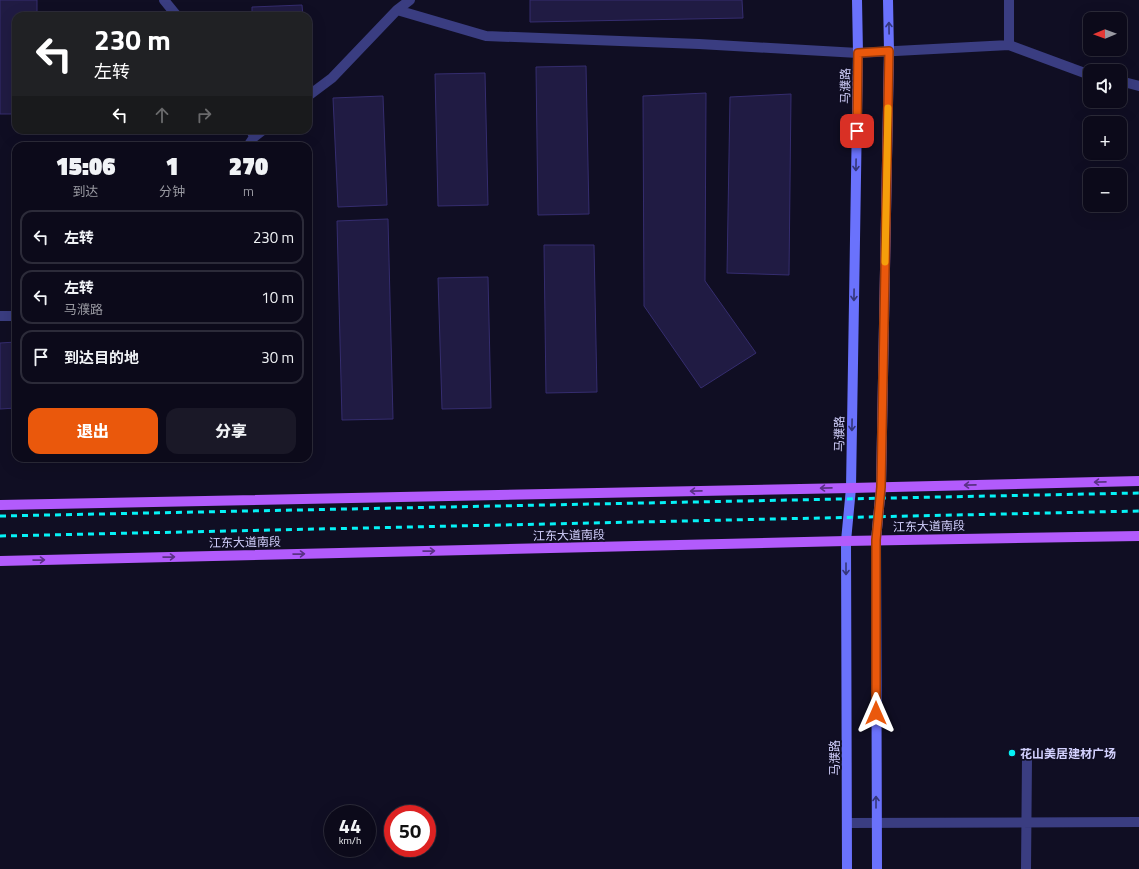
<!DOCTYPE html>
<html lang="zh">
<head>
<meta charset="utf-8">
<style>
  :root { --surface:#0c0a1a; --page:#1a1827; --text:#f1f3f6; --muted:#9a9aa2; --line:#2c2b39; --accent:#ea580c }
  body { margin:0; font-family:"Titillium Web","Noto Sans SC",sans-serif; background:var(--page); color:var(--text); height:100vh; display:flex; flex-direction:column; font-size:15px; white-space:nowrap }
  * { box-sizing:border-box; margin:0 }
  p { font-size:13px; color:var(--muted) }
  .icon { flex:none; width:22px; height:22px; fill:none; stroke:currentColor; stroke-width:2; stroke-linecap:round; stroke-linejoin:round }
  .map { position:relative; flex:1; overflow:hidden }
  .drawer { position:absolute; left:12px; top:142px; width:300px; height:320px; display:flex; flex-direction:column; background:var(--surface); border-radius:12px; box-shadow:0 4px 16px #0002,0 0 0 1px var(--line) }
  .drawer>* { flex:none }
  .hud { position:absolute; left:12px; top:12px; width:300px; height:122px; border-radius:12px; box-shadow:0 4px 16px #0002,0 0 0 1px var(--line); background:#202124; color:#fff; overflow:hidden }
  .needle { width:26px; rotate:269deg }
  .tools { position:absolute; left:1083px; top:12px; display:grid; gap:8px }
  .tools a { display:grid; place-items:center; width:44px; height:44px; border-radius:8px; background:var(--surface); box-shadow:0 4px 16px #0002,0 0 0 1px var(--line); font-size:20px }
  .speed { position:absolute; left:324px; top:805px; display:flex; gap:8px; font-size:20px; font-weight:700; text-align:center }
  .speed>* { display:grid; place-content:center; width:52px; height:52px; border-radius:50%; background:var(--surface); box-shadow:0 4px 16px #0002,0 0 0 1px var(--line); line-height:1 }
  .speed small { font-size:10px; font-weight:400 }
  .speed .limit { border:6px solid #d22; background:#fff; color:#111 }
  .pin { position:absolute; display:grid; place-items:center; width:34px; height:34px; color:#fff; margin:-17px; border-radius:8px; box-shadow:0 2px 6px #0006 }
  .me { position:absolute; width:44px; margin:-22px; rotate:0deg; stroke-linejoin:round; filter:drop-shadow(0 0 3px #0008) }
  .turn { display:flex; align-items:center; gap:14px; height:84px; padding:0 16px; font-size:18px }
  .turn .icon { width:52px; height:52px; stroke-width:2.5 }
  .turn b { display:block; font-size:28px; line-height:34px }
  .lanes { display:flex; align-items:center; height:38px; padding:0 16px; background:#0003; justify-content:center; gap:20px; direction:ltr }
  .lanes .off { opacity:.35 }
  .eta { display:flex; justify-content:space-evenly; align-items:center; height:68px; text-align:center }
  .eta b { font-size:24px; font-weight:800; line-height:28px }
  .button { display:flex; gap:8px; margin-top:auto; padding:8px 16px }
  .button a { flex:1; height:46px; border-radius:12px; background:var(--accent); color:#fff; font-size:16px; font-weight:800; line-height:46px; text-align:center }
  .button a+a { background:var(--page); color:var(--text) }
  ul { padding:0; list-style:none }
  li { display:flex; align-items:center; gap:12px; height:54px; margin:0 8px 6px; padding:0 8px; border:2px solid var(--line); border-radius:12px }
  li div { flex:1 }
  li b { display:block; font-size:15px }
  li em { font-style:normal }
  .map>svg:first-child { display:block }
</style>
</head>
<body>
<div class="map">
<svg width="1139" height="869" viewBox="0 0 1139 869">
  <rect width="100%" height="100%" fill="#100e23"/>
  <path fill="#201b43" stroke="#352d6f" d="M0,0h37v16h-21v98h-16z
    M530,0h212l1,18 -213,4z
    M302,5l1,11h-51v-9z
    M586,66l3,148 -51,1 -2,-148z
    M485,73l3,132 -50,1 -3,-132z
    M706,93l-1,188 51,72 -55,35 -57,-82 -1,-210z
    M791,94l-2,181 -62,-2 3,-176z
    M383,96l4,109 -49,2 -5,-109z
    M83,130h50v1l-50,2z
    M13,173h3v73z
    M388,219l5,200 -51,1 -5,-199z
    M544,245h50l3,147 -51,1z
    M488,277l3,131 -49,1 -4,-131z
    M16,342v66l-16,1v-66z"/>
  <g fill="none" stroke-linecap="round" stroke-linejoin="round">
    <path stroke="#3a3d81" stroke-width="10" d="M164,0l13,16
      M397,10l89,26 213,8 159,9 151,-8v-45
      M1009,45l81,30
      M1120,81l19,5
      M308,96l24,-18 65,-68 13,-10
      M251,130l3,7 9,-7
      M248,146l6,-9
      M0,316h16
      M847,823l292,-1
      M1026,869l1,-110"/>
    <path stroke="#6a72fc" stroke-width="10" d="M847,869l-1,-328 5,-53 7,-435 -1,-53
      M877,869l-1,-329 5,-53 8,-436 -1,-51"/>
    <path stroke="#b25bfc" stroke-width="10" d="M0,505l851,-17 288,-7
      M0,561l846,-20 293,-5"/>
    <path stroke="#05f2f6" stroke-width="3" stroke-dasharray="6 5" stroke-linecap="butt" d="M0,516l1139,-23
      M0,536l1139,-25"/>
  </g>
  <defs><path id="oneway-shaft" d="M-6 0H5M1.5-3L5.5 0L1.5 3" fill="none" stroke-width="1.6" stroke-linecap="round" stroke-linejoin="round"/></defs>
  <g stroke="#34367a">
    <use href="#oneway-shaft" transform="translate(889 28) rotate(-91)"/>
    <use href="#oneway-shaft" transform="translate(856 165) rotate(91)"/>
    <use href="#oneway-shaft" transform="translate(854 295) rotate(91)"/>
    <use href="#oneway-shaft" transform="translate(852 425) rotate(91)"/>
    <use href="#oneway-shaft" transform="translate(846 569) rotate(90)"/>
    <use href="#oneway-shaft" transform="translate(876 802) rotate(-90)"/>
  </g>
  <g stroke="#593185">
    <use href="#oneway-shaft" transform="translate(1100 482) rotate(179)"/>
    <use href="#oneway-shaft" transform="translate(970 485) rotate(179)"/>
    <use href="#oneway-shaft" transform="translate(826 488) rotate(179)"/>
    <use href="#oneway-shaft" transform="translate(696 491) rotate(179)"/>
    <use href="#oneway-shaft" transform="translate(429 551) rotate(-1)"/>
    <use href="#oneway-shaft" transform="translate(299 554) rotate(-1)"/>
    <use href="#oneway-shaft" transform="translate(169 557) rotate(-1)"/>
    <use href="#oneway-shaft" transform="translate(39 560) rotate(-1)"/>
  </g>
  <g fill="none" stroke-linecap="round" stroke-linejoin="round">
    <g stroke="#983908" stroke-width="10">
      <path id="route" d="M857,131l1,-78 31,-2 -8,436 -5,53v173"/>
    </g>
    <use href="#route" stroke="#ea580c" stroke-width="7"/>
    <path stroke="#f59e0b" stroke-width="7" d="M885,262l3,-154"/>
  </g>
  <circle fill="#05f2f6" stroke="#100e23" stroke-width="1.5" cx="1012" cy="753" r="4"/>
  <g text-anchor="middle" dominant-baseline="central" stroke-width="3.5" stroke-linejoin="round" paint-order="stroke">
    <g font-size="12" fill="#d3d1fe" stroke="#100e23">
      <text transform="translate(845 86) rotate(-89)">马濮路</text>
      <text transform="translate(839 434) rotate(-89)">马濮路</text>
      <text transform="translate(929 526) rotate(-1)">江东大道南段</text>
      <text transform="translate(569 535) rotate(-1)">江东大道南段</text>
      <text transform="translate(245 542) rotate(-1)">江东大道南段</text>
      <text transform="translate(834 758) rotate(-90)">马濮路</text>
    </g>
    <g font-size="12" font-weight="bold" fill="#d3d1fe" stroke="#100e23" text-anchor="start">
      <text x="1020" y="753">花山美居建材广场</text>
    </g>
  </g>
</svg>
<div class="tools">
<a><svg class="needle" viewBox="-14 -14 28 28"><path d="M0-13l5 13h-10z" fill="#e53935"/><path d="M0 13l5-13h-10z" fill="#9a9aa2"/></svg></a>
<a><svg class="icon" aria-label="sound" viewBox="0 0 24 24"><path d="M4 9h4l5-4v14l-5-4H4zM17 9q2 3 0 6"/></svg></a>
<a>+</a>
<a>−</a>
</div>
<div class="speed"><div>44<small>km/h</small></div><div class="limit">50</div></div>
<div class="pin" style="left:857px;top:131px;background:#d93025"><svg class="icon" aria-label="arrive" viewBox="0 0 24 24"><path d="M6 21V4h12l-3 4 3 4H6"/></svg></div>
<svg class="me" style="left:876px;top:713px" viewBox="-20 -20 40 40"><path d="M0-17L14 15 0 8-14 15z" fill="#ea580c" stroke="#fff" stroke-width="4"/></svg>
<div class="hud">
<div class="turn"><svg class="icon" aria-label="left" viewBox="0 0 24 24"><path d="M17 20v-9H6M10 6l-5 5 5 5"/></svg><div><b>230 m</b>左转</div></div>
<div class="lanes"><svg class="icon" aria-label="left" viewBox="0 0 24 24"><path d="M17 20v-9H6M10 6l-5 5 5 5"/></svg><svg class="icon off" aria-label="ahead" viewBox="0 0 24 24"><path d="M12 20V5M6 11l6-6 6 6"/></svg><svg class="icon off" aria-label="right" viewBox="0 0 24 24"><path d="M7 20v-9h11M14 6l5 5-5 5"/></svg></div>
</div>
<section class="drawer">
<div class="eta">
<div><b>15:06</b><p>到达</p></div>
<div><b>1</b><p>分钟</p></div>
<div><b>270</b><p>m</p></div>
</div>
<ul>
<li><svg class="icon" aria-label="left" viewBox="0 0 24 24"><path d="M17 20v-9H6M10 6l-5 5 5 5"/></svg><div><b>左转</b></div><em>230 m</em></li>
<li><svg class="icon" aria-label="left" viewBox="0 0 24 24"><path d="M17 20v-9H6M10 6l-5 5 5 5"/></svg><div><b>左转</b><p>马濮路</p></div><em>10 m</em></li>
<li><svg class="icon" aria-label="arrive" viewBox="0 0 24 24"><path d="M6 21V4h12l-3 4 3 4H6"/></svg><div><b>到达目的地</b></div><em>30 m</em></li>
</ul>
<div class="button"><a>退出</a><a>分享</a></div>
</section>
</div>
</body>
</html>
